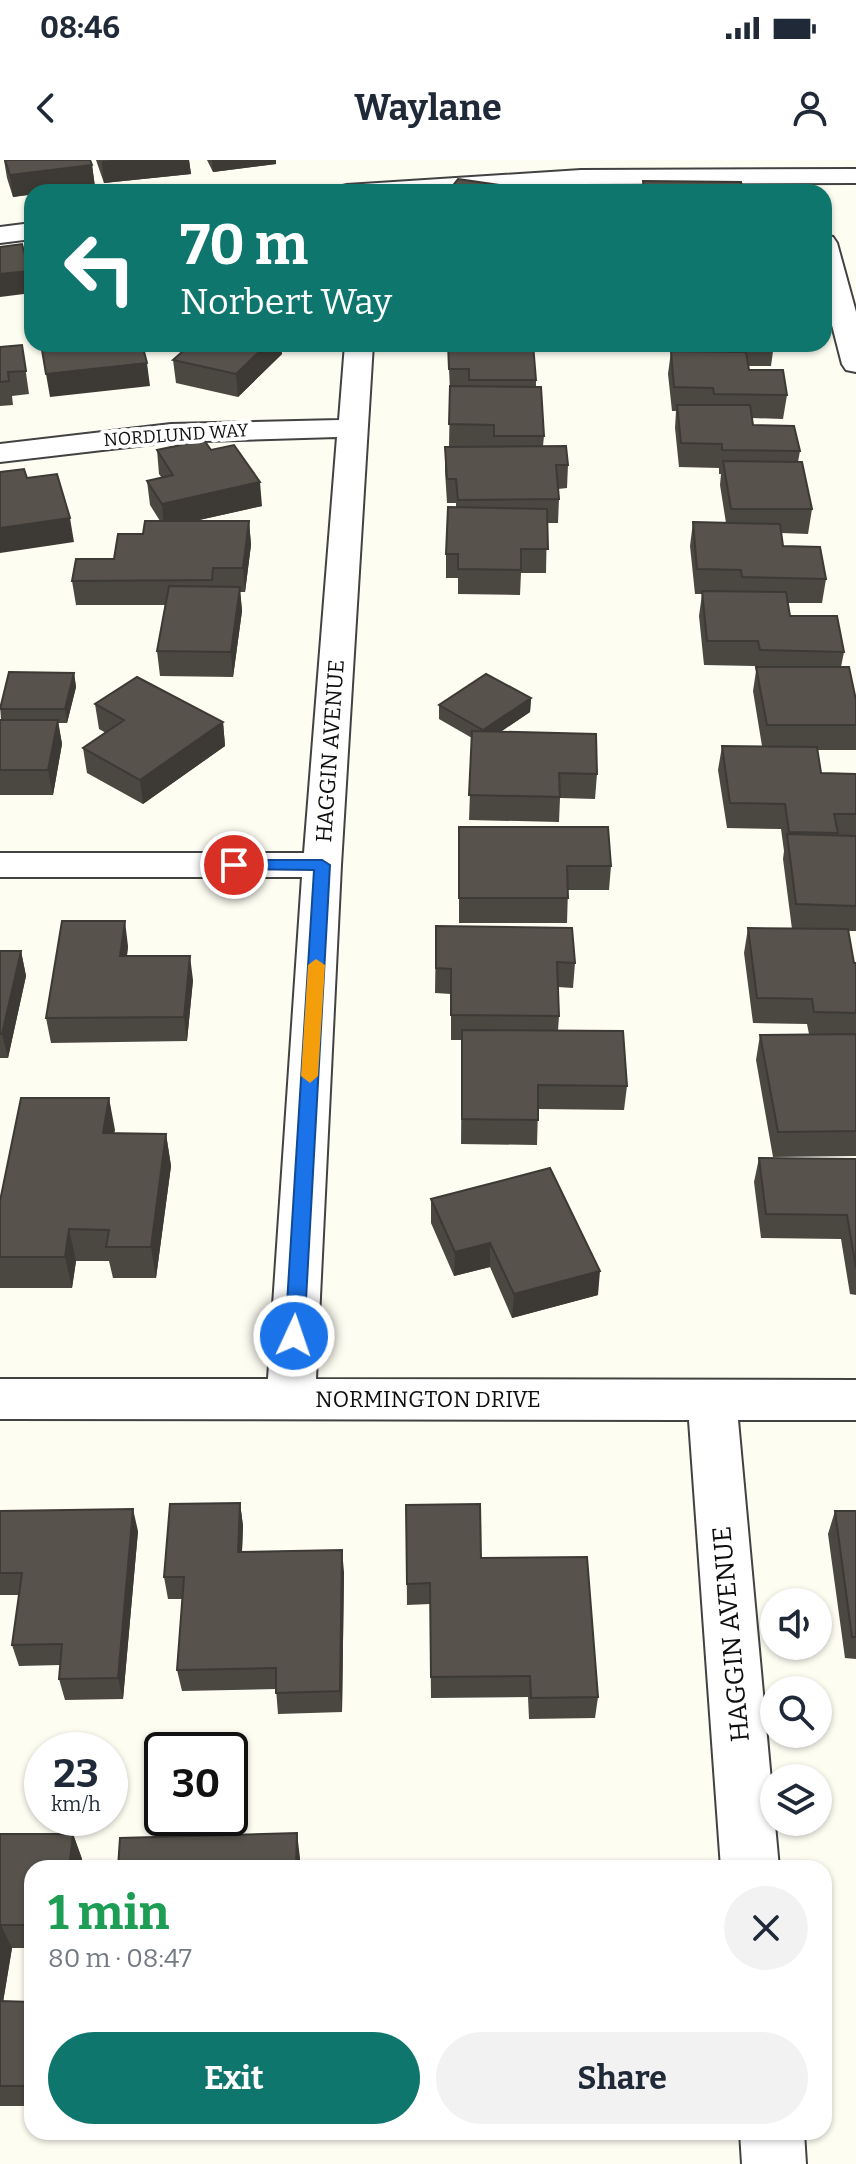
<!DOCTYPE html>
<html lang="en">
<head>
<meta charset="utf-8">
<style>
  :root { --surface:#fff; --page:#f2f2f3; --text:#1f2937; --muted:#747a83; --accent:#0f766e }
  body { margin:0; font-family:Bitter,serif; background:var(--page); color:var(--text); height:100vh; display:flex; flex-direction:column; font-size:30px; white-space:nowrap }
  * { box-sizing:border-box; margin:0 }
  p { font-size:26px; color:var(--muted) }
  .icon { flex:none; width:44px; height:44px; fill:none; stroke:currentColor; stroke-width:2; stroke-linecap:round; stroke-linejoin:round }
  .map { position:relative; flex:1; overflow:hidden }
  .side { position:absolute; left:24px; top:1700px; width:808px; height:280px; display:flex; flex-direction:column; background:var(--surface); border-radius:24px; box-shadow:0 2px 6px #0004 }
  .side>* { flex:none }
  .banner { position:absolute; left:24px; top:24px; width:808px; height:168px; border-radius:24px; box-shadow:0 2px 6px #0004; background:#0f766e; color:#fff; overflow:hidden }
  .fabs { position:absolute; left:760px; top:1428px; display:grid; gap:16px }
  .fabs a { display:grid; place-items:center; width:72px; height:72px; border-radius:50%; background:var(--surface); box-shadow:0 2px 6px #0004; font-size:40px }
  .speed { position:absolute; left:24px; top:1572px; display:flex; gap:16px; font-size:40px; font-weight:700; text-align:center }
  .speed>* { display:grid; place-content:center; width:104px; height:104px; border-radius:50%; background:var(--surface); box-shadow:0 2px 6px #0004; line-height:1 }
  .speed small { font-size:20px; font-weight:400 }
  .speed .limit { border:4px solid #111; border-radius:12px; background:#fff; color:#111 }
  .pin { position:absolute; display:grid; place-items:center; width:68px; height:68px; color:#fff; margin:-34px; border:4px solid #fff; border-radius:50%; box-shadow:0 2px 8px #0007 }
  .me { position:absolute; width:88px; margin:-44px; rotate:3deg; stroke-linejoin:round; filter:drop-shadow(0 0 6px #0008) }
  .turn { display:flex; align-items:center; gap:28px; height:168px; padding:0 24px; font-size:36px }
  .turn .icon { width:104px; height:104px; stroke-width:2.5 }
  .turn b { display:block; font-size:56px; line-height:68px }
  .round { display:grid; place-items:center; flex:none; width:84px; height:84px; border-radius:42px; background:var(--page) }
  .head { display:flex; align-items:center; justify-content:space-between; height:136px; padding:0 24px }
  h1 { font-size:48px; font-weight:700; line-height:60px; color:#1e9e55 }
  .action { display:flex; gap:16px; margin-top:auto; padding:16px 24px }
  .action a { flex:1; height:92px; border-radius:48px; background:var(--accent); color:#fff; font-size:32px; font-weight:700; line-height:92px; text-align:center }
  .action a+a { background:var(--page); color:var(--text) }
  .status { display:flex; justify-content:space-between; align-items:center; height:56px; padding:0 40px; background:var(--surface); direction:ltr }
  .status svg { height:22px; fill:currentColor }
  header { display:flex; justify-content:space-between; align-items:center; height:104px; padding:0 24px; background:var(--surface); font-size:36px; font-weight:700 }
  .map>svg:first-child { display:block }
</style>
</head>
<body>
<div class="status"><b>08:46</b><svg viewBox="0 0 49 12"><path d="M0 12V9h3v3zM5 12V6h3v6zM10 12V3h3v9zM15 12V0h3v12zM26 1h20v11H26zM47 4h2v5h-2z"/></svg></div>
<header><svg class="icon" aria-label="back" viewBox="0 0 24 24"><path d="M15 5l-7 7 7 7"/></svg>Waylane<svg class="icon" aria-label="person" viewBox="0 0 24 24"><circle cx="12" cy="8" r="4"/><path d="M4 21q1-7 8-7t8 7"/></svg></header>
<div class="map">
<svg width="856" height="2004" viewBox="0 0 856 2004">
  <rect width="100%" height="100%" fill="#fefdf2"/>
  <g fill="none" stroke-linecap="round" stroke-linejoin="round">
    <g stroke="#424242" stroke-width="4">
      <path id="street" d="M856,9v14l-275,1 -118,8h-128l3,-5 9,-2 234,-15z
        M32,63v16l-32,4v-16z
        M824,75l9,2 4,6 19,69v60l-10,-2 -4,-6 -18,-70z
        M345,184h28l-32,521 -25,514 540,1v40h-118l41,448h-58l-32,-448 -689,-1v-40h268l34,-502h-302v-24h304l33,-416 -166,5 -171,20v-18l171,-20 168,-4z
        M740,1972h64l2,32h-64z"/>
    </g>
    <use href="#street" fill="#fff" fill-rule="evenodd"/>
  </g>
  <path fill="#4b4741" d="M4,0l88,5 3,22 -82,10 -6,-19z
    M96,0h93l2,14 -87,9z
    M207,0h69v4l-63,8z
    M191,184h90l1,10 -44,43 -62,-14 -3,-23z
    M448,184l88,36v7l8,49 -1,10 25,19 -1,23 -9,1 1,10 -1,24h-11l-1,50h-25l-1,22 -62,-1v-16h-12v-24l10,-47v-4h-9l-2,-32v-24h4l1,-55z
    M702,184h72l-3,22h-23l1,4 38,25 -4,24 -31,-1 1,7 47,26 -2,11 14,47 -4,25 -27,-1 2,13 43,33 -4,24h-34l2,13 54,36 -3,15 15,33v50h-39l4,23 35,1v157h-8l6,32h2v193l-83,1 -17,-97 4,-25 49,-1 -2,-10 -54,-1 -9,-70 4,-25 44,1 -9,-70 1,-8 -3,-22 -54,-1 -9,-58 4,-24h40l-9,-55 3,-20 -1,-5 -51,-1 -5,-49 3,-22h-7l-5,-48 3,-24 33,1 -6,-38 1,-11h-2v-6l-40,-1 -4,-39 1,-17h-4l-4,-37 3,-23 32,1z
    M22,185l7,49 -17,2 1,9 -13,1v-59z
    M157,290h54l51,56 -68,15h55l2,24 -6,47h-5l2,19 -9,66 -73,-1 -3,-25 8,-46h-89l-4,-24 42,-22 46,-38 -10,-16 -3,-24 15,-3 -3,-4z
    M74,513l2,14 -9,36h-9l4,21 -9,51h-53v-75h1l-1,-15z
    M531,538l-1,14 -30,20 97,42 -2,25 -35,-1 -1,24 -90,-2 3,-82 -33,-19v-14z
    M95,544l128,18 2,24 -82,58 -56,-31 -4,-25 23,-15 -7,-4z
    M459,667l152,39 -2,24h-41l-1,33h-108z
    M436,766l139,37 -2,25 -15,-1 1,29 -1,15 69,55 -3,24 -86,-1 -1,36 -76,-1 1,-104h-11v-46l-16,-1z
    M128,786l-1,10 66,24 -6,61 -136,2 -5,-25z
    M0,791h21l5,25 -18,82h-8z
    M109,938l5,35 52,1 5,32 -15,112h-43l-4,-17h-33l-4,27h-72v-87z
    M759,998l97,1v136l-6,-1 -9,-55 -80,-1 -7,-56z
    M431,1039l167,96 -86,23 -22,-51 -36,9 -23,-53z
    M240,1343l3,23 -1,26 102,20 -2,140 -64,2 -2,-25 -94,2 -5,-21 6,-71h-15l-4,-22z
    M406,1345l75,53 117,139 -3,21 -66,1 -1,-22 -97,1 -1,-94 -23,1z
    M0,1351l138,20 -15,168 -58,1 -6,-21 1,-14 -41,1 -7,-21 7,-50h-19z
    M835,1351h21v148l-11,-1 -17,-124z
    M0,1674h73l9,25 -50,9v80h-20l-9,53 29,1v104h-32z"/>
  <path fill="#3d3935" d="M113,0h76l2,14 -87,9 -2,-22z
    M212,0h64v4l-63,8z
    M92,5l3,22 -43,5h-20v2l-19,3 -3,-22z
    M29,111l3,22 -32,4v-23z
    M267,184h14l1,10 -44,43 -2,-23z
    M147,203l3,23 -100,11 -4,-23z
    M260,322l2,24 -98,22 -2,-24z
    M70,358l4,24 -74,11v-25z
    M249,361l2,24 -6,47 -2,-24z
    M240,427l2,24 -9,66 -2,-25z
    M74,513l2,14 -9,36 -2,-14z
    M531,538l-1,14 -47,32v-14z
    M58,560l4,24 -9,51 -5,-25z
    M223,562l2,24 -82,58 -3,-24z
    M125,761l3,25 -4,34 -4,-24z
    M21,791l5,25 -18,82 -6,-24z
    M190,796l3,24 -6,61 -3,-24z
    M109,938l6,32 -6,35 -6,-32z
    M166,974l5,32 -15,112 -5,-31z
    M69,1069l7,32 -4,27 -7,-31z
    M490,1083v24l-36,9 1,-24z
    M600,1111l-2,24 -86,23 2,-24z
    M240,1343l3,23 -2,48 -3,-22z
    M133,1349l5,22 -15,168 -5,-21z
    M342,1390l2,22 -2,140 -2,-21z
    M297,1673l3,25v10h-4z
    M73,1674l9,25 -1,9h-12z
    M1,1765l11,23 -12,73v-90z"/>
  <path fill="#57524c" stroke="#3d3935" stroke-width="2" d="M5,0h85l2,5 -82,10z
    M458,19l56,8 -4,5h-62z
    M643,21l98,1 2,10h-99z
    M22,84l7,27 -29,3v-27z
    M41,184h101l5,19 -101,11z
    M191,184h76l-31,30 -63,-14z
    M448,184h85l3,36h-67v-11h-20z
    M22,185l4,26 -18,1 1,9 -9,1v-35z
    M671,191l75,1 3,18h34l4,25 -73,-1 -1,-6 -39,-1z
    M450,226l91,1 3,49h-50v-11l-45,-1z
    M677,245h73l3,20 41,1 6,25 -78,-1v-6l-41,-1z
    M204,280l7,10 23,-5 26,37 -98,22 -15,-23 26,-6 -16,-25z
    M566,286l2,19h-12l3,34 -101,1 -2,-21h-9l-2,-32z
    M723,301l79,1 10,47h-81z
    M24,309l3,9 30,-4 13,44 -70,10v-56z
    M448,347l99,2 1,40h-27v21l-63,-1v-15h-12z
    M145,361h104l-6,47h-30l-1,12 -140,1 4,-22h38l4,-25h25z
    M693,362l87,2 3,22 37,1 6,32 -84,-2 -1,-7 -44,-1z
    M169,426l71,1 -9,65 -74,-1z
    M702,431l84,1 4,24h47l7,36 -84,-2 -2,-9h-51z
    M756,507h93l7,33v25h-89z
    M9,512l65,1 -9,36h-65z
    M486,514l45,24 -48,32 -44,-25z
    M137,517l86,45 -83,58 -57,-32 41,-28 -29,-16z
    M0,560h58l-10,50h-48z
    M472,571l124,3 1,40 -38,-1 1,24 -91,-2z
    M722,586l95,1 4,26 35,1v40h-22l4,19 -49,-1 -4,-28 -55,-1z
    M459,667h149l3,39h-44l1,32h-109z
    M787,674l69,2v70l-60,-2z
    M62,761h63l-5,35h70l-6,61 -138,1z
    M436,766l136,2 3,35 -18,-1 2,54 -108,-1v-46l-15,-1z
    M748,768l100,1 6,34h2v50l-42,-1 -2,-13 -55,-1z
    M0,791h21l-19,83h-2z
    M462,870l161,1 4,55 -89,-1v35l-76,-1z
    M856,874v97l-78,1 -18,-97z
    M21,938h88l-6,35 63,1 -15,113h-45l3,-17 -40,-1 -4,28h-65v-56z
    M759,998l97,1v109l-9,-53 -81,-1z
    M550,1008l50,103 -86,23 -24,-51 -35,9 -24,-53z
    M240,1343l-2,49 104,-2 -2,141 -64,2v-25l-99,2 7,-93h-20l6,-73z
    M480,1344l1,54 106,-1 11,140 -67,1 -1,-22 -99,1 -1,-94 -23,1 -1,-79z
    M133,1349l-15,169 -59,1 3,-35 -50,1 10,-72h-22v-62z
    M835,1351h21v126h-4z
    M297,1673l-1,35h-178l2,-30z
    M0,1674h73l-4,34h-37v57h-31l-1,6z
    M0,1841l32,1v84h-32z"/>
  <path fill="#1a73e8" stroke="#114b97" stroke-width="2" d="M234,700h88l8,5 -26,471 -3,5h-14l-2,-5 29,-466 -85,-1 -3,-4z"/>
  <path fill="#f59e0b" d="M316,799l9,6 -7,111 -8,7 -9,-7 7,-111z"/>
  <g text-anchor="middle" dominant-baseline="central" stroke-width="8" stroke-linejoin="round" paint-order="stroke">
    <g font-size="18" fill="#0f0f0f" stroke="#fff">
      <text transform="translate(176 275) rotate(-4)">NORDLUND WAY</text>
    </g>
    <g font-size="22" fill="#0f0f0f" stroke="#fff">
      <text transform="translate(330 591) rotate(-86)">HAGGIN AVENUE</text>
      <text x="428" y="1239">NORMINGTON DRIVE</text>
    </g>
    <g font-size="26" fill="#0f0f0f" stroke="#fff">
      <text transform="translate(731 1474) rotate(-95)">HAGGIN AVENUE</text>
    </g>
  </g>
</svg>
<div class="fabs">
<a><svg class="icon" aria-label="sound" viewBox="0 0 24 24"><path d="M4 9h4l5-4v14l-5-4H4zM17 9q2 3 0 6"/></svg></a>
<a><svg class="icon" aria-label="search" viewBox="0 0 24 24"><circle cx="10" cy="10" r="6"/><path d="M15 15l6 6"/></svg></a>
<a><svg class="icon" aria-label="layers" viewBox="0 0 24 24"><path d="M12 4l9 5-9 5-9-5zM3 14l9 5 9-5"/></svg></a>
</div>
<div class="speed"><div>23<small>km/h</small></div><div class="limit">30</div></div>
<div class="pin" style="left:234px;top:705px;background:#d93025"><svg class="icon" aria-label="arrive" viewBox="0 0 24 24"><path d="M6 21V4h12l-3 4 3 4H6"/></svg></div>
<svg class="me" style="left:294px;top:1176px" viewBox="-20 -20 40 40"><circle r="17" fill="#1a73e8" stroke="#fff" stroke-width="3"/><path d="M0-11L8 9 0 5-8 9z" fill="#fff"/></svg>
<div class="banner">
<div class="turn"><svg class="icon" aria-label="left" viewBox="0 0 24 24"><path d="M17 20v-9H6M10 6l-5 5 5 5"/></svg><div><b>70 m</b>Norbert Way</div></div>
</div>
<section class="side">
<div class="head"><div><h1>1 min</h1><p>80 m · 08:47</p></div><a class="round"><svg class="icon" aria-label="close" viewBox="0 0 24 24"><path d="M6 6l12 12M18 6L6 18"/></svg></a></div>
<div class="action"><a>Exit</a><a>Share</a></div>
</section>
</div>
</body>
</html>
